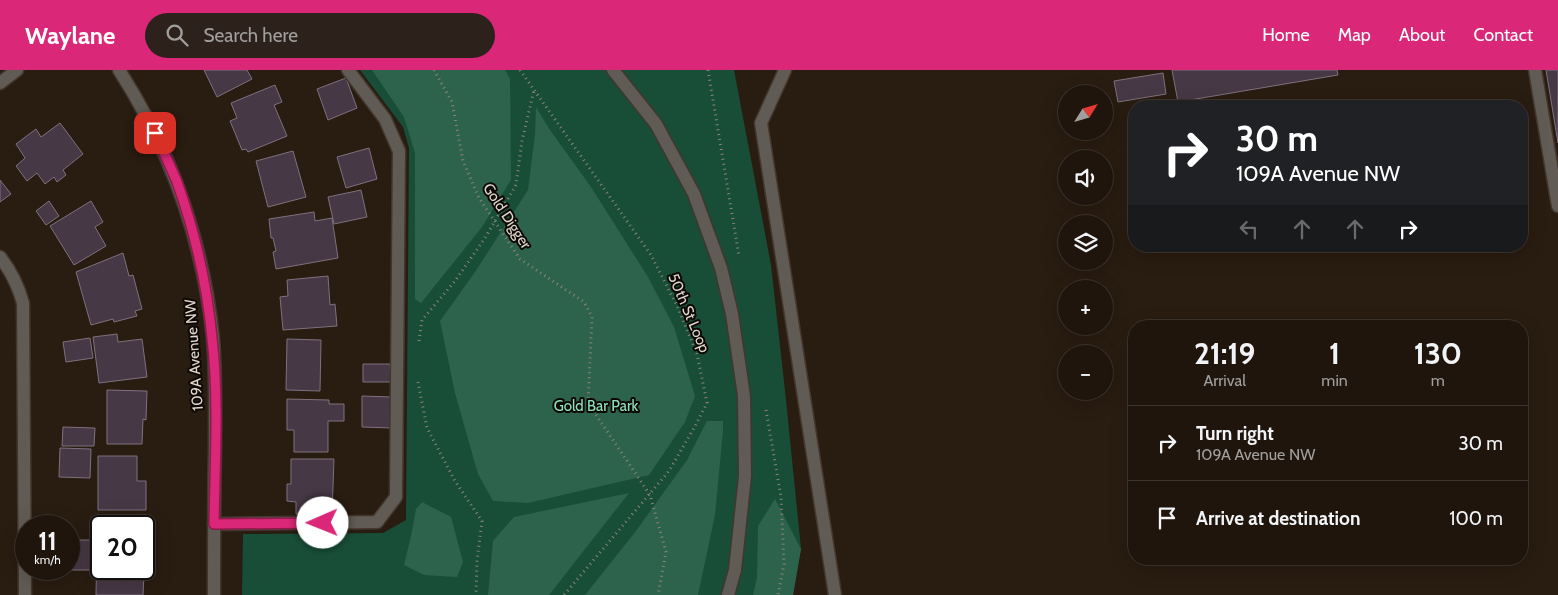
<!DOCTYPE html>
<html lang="en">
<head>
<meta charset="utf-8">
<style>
  :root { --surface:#1f150d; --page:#2c221b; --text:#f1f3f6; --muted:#a19f9d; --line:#3c342e; --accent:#db2777 }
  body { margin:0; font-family:Cabin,sans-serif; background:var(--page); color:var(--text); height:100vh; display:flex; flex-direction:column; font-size:19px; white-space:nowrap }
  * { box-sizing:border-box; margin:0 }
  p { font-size:16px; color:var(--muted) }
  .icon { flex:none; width:28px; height:28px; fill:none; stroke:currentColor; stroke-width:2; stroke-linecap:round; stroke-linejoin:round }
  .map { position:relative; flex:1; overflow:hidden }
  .side { position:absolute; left:1128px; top:250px; width:400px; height:245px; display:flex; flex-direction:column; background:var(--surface); border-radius:20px; box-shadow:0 5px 20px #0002,0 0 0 1px var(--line) }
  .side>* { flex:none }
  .top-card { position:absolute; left:1128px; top:30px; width:400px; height:152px; border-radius:20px; box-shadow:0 5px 20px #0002,0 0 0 1px var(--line); background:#202124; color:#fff; overflow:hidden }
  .needle { width:32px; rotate:53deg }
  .tools { position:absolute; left:1058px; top:15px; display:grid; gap:10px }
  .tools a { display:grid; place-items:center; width:55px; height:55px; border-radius:50%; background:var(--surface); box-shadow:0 5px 20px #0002,0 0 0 1px var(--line); font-size:25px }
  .speed { position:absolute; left:15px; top:445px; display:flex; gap:10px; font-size:25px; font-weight:700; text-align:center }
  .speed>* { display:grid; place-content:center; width:65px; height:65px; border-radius:50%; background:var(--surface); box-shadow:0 5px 20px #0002,0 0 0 1px var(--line); line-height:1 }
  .speed small { font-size:12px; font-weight:400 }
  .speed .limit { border:2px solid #111; border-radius:8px; background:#fff; color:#111 }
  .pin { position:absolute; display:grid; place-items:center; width:42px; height:42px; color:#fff; margin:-21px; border-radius:10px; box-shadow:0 2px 8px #0006 }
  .me { position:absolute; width:55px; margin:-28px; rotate:269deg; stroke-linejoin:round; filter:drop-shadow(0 0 4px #0008) }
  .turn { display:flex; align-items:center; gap:18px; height:105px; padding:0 25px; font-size:22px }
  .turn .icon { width:65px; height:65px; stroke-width:2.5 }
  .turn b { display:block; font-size:35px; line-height:42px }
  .lanes { display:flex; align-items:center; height:48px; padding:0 25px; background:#0003; justify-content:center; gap:25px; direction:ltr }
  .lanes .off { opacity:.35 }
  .eta { display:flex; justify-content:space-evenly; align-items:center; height:85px; text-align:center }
  .eta b { font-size:30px; font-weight:800; line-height:35px }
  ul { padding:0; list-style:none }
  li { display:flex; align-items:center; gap:15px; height:75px; padding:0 25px; border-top:1px solid var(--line) }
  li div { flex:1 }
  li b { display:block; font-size:19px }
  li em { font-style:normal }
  header { display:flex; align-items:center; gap:30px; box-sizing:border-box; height:70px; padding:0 25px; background:var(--accent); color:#fff }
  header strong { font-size:24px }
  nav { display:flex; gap:28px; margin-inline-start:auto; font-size:18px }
  .search { width:350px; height:45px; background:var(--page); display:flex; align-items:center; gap:12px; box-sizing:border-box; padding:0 18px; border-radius:28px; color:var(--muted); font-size:19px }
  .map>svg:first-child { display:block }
</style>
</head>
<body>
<header>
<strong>Waylane</strong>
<div class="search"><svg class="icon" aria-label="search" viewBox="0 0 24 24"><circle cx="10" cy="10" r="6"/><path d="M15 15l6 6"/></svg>Search here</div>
<nav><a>Home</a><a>Map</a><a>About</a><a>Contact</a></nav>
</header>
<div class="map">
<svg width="1558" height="525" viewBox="0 0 1558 525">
  <rect width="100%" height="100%" fill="#291c11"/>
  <path fill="#184e38" d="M360,0h374l37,195 15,135 15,149 -8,46h-551l1,-61 140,-1 23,-13 3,-372 -6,-21z"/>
  <path fill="#2d634c" d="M372,0h133l5,9 1,101 -29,47 -61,76 -6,-4v-146l-11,-36z
    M536,37l14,23 41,57 57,90 26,50 21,69 -10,26 -36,53 -121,28 -35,-2 -15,-27 -23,-81 -15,-72 35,-49 53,-82 7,-56z
    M707,351h16v10l-8,84 -17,80h-113l51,-64 51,-71z
    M629,423l-80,102h-61l5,-54 21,-24z
    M775,429l26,50 -8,46h-40l4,-17 1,-52z
    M422,432l29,15 12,45 -6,15 -33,-2 -20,-10 7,-29 5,-27z"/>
  <path fill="#463844" stroke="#81707e" d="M204,0h43l5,9 -35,18z
    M1172,0h165l1,5 -160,27z
    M1546,0h12v73z
    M1163,3l3,21 -48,8 -4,-21z
    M346,8l11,30 -29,12 -11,-31z
    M275,15l7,17 -8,3 13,31 -39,16 -2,-3 -4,1 -12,-29 7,-3 -6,-15z
    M60,53l23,31 -20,16 3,5 -9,7 -3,-5 -9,7 -8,-11 -10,8 -11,-15 9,-8 -9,-14 20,-15 5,8z
    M369,78l8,31 -31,9 -9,-31z
    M293,81l13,46 -38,10 -12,-46z
    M0,110l11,14 -11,8z
    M361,120l6,27 -33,7 -6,-27z
    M49,131l10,15 -13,9 -10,-14z
    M91,131l12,21 -8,5 11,19 -32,19 -24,-39z
    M314,142l1,9 17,-3 6,40 -62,11 -3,-17 3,-1 -3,-13h-2l-2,-19z
    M123,183l6,23 4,-1 9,34 -7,2 2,5 -23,6 -1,-3 -22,6 -15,-53z
    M328,206l2,29 5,-1 2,22 -54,4 -3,-33 8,-1 -1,-16z
    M117,264l1,8 24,-3 5,38 -48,6 -6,-46z
    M90,268l3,20 -27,4 -3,-20z
    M287,269l34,1 -1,51 -34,-1z
    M363,294h27l1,18h-28z
    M107,320l40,1 -1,29 -3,-1 -1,25h-35z
    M362,326l30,1 -1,31 -29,-1z
    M287,329l42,1v4h15v17h-16v31h-34v-22h-7z
    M63,357l32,1 -1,18h-32z
    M60,378l31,1 -1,29 -31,-1z
    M98,386h39v25h9v29h-48z
    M291,389h43l-2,55h-36v-12l-9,-1v-17h4z
    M69,470h21v30h-31l10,-1z
    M97,473h4v26h43v-25h2v30h-2l-1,21h-47z"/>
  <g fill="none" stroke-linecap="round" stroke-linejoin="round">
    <g stroke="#43362c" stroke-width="15">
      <path id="service" d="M785,0l-24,53 74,472
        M1535,0l23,136
        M0,187c11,14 18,28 23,46l2,292
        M214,454l163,-2 19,-25 3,-346 -14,-32 -37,-49"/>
    </g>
    <g stroke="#43362c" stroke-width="15">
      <path id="minor" d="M119,0c52,81 84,172 94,268 3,37 2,73 2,110 -1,49 -1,98 -1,147
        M613,0l43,54 38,70 27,74 11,46 12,82 1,80 -10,94 -7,25
        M0,13l17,-13"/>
    </g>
    <path stroke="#8d8379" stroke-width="3" stroke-dasharray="1 4" stroke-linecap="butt" d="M434,0l18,32 11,59 16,37 41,61 64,43 8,15 -4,86 62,92 16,57 -8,43
      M520,0l131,185 27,53 19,46 10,49 -13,25 -25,43 -105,124
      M708,0l31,186
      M419,271l3,-21 33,-39 30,-43 31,-53 6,-44 12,-51
      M418,312l9,46 28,53 27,40 -5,40 -1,34
      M766,340l15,87 3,67 -6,31"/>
    <use href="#service" stroke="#605b54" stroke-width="12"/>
    <use href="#minor" stroke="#605b54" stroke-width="12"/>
  </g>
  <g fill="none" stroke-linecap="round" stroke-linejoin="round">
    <g stroke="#8e194d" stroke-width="12">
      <path id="route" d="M155,63c7,16 15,32 22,49 18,50 30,103 35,156 7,61 3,124 2,186l109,-1"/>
    </g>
    <use href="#route" stroke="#db2777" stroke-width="9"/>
  </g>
  <g text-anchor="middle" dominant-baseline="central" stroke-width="4" stroke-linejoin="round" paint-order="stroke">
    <g font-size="15" fill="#e0d7cf" stroke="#0e0804">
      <text transform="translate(507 146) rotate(57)">Gold Digger</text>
      <text transform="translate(689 243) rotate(67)">50th St Loop</text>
      <text transform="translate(194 285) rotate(-94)">109A Avenue NW</text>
    </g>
    <g font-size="15" fill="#8fe3bc" stroke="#0e0804">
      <text x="596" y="336">Gold Bar Park</text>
    </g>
  </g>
</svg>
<div class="tools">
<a><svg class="needle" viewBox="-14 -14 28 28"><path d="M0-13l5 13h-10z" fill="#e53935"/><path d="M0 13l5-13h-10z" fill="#a19f9d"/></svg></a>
<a><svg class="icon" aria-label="sound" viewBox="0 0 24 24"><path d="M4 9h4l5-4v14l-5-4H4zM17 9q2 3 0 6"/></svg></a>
<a><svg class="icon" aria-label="layers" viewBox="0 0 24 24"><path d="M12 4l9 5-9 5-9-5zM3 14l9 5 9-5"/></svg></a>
<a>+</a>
<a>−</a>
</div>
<div class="speed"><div>11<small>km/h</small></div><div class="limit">20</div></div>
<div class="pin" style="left:155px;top:63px;background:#d93025"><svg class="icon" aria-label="arrive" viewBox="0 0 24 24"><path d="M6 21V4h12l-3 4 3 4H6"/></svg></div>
<svg class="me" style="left:323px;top:453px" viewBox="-20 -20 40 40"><circle r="19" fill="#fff"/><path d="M0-13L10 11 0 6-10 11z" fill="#db2777"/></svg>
<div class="top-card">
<div class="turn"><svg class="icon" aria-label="right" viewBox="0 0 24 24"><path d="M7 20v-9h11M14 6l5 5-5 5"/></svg><div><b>30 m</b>109A Avenue NW</div></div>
<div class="lanes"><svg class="icon off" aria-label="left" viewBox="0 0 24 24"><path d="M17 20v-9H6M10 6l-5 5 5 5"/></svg><svg class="icon off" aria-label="ahead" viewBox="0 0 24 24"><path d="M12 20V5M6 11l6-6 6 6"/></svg><svg class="icon off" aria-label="ahead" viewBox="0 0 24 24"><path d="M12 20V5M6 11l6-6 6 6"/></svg><svg class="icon" aria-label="right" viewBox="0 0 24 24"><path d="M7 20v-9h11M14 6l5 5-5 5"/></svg></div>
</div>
<section class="side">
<div class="eta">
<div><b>21:19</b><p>Arrival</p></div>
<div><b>1</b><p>min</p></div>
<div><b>130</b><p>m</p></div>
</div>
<ul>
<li><svg class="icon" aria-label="right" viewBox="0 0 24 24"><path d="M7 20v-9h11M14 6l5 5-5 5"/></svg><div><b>Turn right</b><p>109A Avenue NW</p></div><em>30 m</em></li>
<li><svg class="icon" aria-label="arrive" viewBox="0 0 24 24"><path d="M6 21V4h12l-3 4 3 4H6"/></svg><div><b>Arrive at destination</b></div><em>100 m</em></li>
</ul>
</section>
</div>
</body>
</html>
